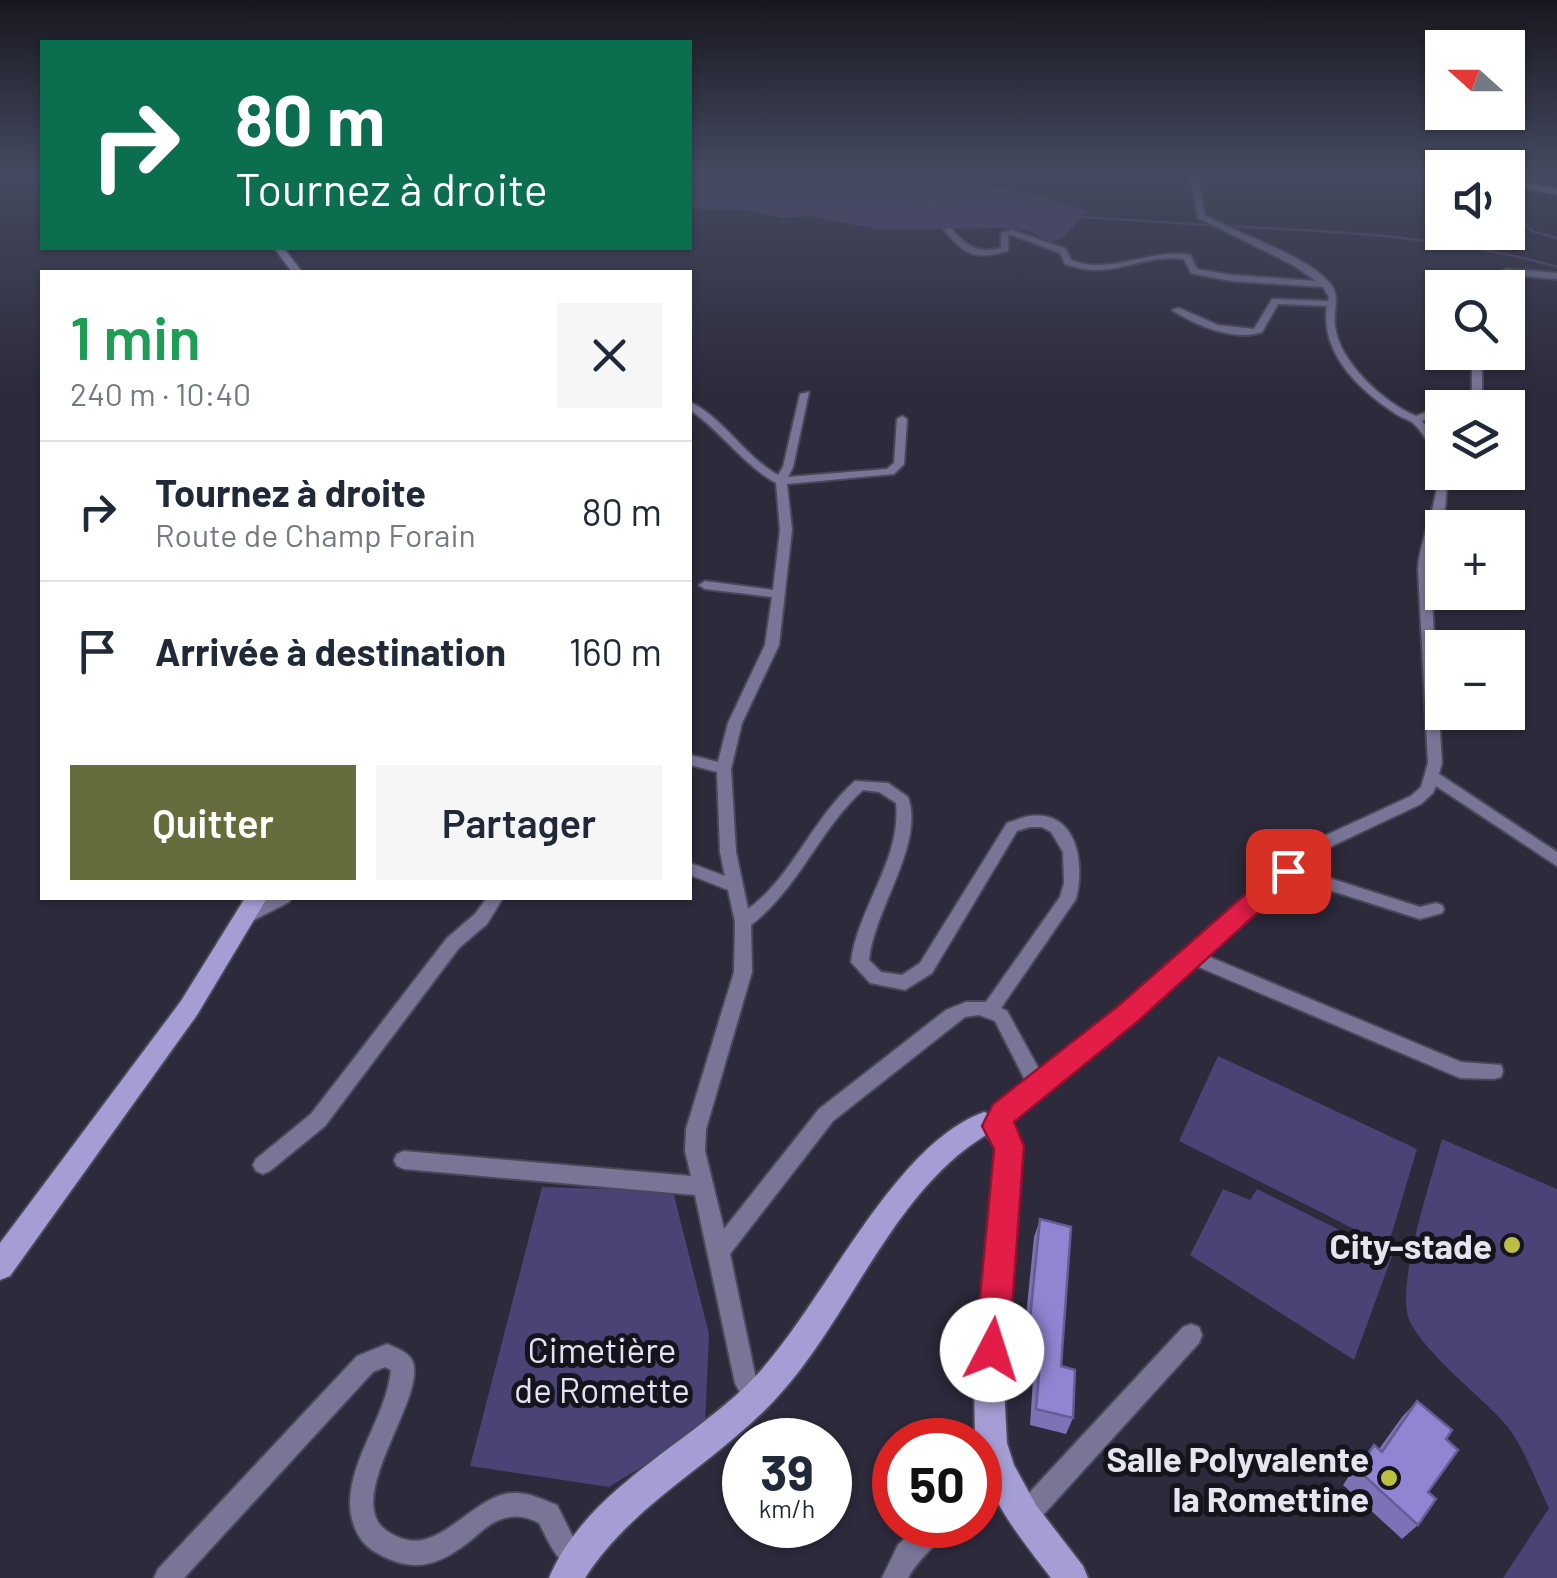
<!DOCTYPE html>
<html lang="fr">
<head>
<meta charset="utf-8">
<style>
  :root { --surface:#fff; --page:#f6f6f7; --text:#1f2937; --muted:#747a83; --line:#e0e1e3; --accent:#666c3c }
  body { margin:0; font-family:Barlow,sans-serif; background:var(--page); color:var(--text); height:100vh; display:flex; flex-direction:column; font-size:38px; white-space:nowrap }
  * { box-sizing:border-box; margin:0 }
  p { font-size:32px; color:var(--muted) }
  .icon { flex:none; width:55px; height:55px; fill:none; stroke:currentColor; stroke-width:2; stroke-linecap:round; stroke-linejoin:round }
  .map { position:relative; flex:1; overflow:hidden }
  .details { position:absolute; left:40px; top:270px; width:652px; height:630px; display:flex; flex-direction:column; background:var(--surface); border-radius:0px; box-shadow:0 2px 8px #0004 }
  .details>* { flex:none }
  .top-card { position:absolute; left:40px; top:40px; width:652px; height:210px; border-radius:0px; box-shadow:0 2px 8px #0004; background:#0b6e4f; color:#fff; overflow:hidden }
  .needle { width:65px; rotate:291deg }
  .controls { position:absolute; left:1425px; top:30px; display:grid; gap:20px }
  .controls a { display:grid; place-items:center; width:100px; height:100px; border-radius:0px; background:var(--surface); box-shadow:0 2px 8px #0004; font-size:50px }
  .speed { position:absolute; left:722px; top:1418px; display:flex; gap:20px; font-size:50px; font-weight:700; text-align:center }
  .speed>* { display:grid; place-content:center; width:130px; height:130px; border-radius:50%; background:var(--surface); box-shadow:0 2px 8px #0004; line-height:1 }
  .speed small { font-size:25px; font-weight:400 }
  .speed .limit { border:15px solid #d22; background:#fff; color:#111 }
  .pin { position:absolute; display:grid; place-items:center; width:85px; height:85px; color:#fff; margin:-42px; border-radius:20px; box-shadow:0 5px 15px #0006 }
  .me { position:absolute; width:110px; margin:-55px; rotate:5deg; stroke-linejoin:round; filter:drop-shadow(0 0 8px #0008) }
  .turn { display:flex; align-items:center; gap:35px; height:210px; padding:0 30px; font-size:45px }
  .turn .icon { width:130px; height:130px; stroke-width:2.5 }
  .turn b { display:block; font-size:70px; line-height:85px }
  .round { display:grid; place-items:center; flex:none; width:105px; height:105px; border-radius:0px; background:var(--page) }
  .headline { display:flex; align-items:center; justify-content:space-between; height:170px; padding:0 30px }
  h1 { font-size:60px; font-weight:600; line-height:75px; color:#1e9e55 }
  .button { display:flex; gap:20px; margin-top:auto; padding:20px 30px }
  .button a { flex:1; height:115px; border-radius:0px; background:var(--accent); color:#fff; font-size:40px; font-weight:600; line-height:115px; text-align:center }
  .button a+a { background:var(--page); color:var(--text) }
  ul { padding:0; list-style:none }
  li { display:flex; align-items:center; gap:30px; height:140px; padding:0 30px; border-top:2px solid var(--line) }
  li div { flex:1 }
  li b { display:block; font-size:38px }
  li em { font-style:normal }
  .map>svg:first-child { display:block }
</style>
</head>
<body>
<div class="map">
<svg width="1557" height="1578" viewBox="0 0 1557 1578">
  <rect width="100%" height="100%" fill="#2c2a3b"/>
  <path fill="#4b4276" d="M690,172c135,0 269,-7 398,39l-24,26 -13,5 -23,-11 -26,-3 -121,2 -70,-14 -30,2 -29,-7 -62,-3z
    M1218,1056l199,93 -29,97 -209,-105z
    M1442,1139l115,50v389h-54l46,-70c-13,-26 -24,-59 -42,-82 -24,-29 -95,-82 -100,-114 -7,-40 24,-131 35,-173z
    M542,1187l131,4 36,143 -4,94 -96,59 -139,-21z
    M1223,1189l27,11 7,-11 135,67 -38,104 -164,-105z"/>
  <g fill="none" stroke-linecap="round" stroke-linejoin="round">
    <path stroke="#52466d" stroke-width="2.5" d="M771,172c132,40 297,43 435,53
      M1370,172l48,5 24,13
      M1508,212l26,20 23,6
      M1224,226c110,5 226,10 333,41"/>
    <g stroke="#4a4858" stroke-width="4">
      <path id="street" d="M1051,172h8l-8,10 -4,-2z
        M1119,172h17l-4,2z
        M1189,172h8l8,43c35,20 98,39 124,67 12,13 4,27 6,44 4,36 49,77 81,90l22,-8h6l-2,5 -20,8 20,28v23h6l-3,37 -14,39 -1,21 12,194 -3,11 118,78v14l-121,-80 -3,7 -12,11 -89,42 -31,23 119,38 16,-4 6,2 2,4 -2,4 -22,6 -129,-41 -86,77 256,107 40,3 2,6 -2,6 -7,2 -34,-1 -266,-113 -60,54 -114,90 -16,24 -7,3 -7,-3 -3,-6c10,-19 22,-32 39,-45l-31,-61 -16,-6 -14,2 -132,104 -103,133 26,125 11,21 -3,8 -8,3 -8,-3 -13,-25 -40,-188 -291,-26 -7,-3 -3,-6 3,-6 7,-3 287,25 -6,-25 1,-22 48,-157 1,-50 -7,-32 -38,-15v-12l35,13 -5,-24 -3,-80 -27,-7v-10l28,7 10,-39 37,-78 7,-48 -67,-8 -6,-4 6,-4 68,9 7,-60 -4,-47c-34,-19 -55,-52 -86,-73v-8c35,17 54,54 88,73l5,-8 17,-73 9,-2 -16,75 -5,10 99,-8 7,-6 3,-44 5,-3 5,3 -3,45 -10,10 -107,10 5,46 -13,115 -37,78 -11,46 5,83 12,57c44,-32 64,-90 107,-128l33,2 20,14c17,47 -34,112 -39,163l12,12 21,3 18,-12 87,-140c7,-2 15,-6 23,-7 48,-6 55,49 46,83l-75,109 6,3 33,60 82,-62 160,-142 38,-29 91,-42 10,-9 7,-24 -10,-194c2,-39 32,-81 13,-120 -3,-8 -12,-21 -18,-26 -5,-4 -14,-6 -20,-11 -35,-23 -73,-60 -66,-106l-49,-2 -16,28c-27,10 -67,-7 -90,-22l7,-2 39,17 36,4 18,-30 56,2 1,-4 -6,-10 -91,-6 -38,-7 -3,-1 -7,-14c-46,-6 -71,23 -119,5l-5,-11 -48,-18 -4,1v15c-32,9 -43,5 -64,-21l7,-2c15,18 26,26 50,20v-15l11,-3 54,19 5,11c40,16 78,-12 119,-5l7,14 35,6 84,6 -23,-16 -95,-47zM863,790l16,2 17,11c6,56 -38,104 -45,159l19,21 35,7 27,-17 85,-142 13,-4h12l9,5 12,20 1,31 -4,14 -74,105h-20l-20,8 -127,99 -95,120 -19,-78 1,-22 46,-157 -1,-47c48,-37 68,-95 112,-135z
        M1507,269l50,4v6l-49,-4 -4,2 -4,11h-9l6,-15z
        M1472,352h10v44l-17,12h-13l20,-13z
        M269,898h22l-2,4 -39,20h-12l-2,-5 2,-5z
        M487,898h16l-16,26 -28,24 -134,178 -55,45 -7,3 -7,-3 -3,-6 3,-6 55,-45 136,-176 28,-24z
        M1191,1324l8,3 3,8 -3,8 -165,182 -9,3 -9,-3 -3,-9 3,-9 167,-180z
        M387,1344c8,3 21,8 25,16 16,32 -58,123 -34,162 4,6 11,11 18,14 40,21 72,-34 109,-42 19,-4 34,4 52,11l17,34 12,11 3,9 -3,9 -9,3c-21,-8 -28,-29 -38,-48 -12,-6 -23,-9 -37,-4 -12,3 -22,14 -32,22 -34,27 -60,33 -98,9 -15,-10 -22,-30 -22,-47 1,-47 36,-86 41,-133l-6,-3 -12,5 -189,206h-30l4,-9 199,-213z
        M1001,1461l8,4 4,8 -4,8 -29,20v-27z
        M919,1525h29c-9,20 -29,32 -40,53h-26l16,-33z"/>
    </g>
    <g stroke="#4a4858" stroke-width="4">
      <path id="secondary" d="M1508,178l49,11v6l-49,-11z
        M274,248h10l18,24h-10z
        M245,898h22l-70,117 -187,261 -10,4v-37l181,-242z
        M984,1112l22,7 16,27 -18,241 3,56 7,22 22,40 47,61 5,12h-37c-30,-40 -71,-86 -71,-138h-5l-1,-53 22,-239 -10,-13c-98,60 -138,192 -218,272 -59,60 -136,98 -183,171h-36c36,-86 132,-130 196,-191 75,-72 143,-240 239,-275z"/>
    </g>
    <use href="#street" fill="#797597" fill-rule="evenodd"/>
    <use href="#secondary" fill="#a59ed4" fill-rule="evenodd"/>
  </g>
  <path fill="#7d72b5" d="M1040,1219l21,147 12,52 -7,16 -36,-9 3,-46 -13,-3 14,-139z
    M1417,1401l29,38 -28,86 -16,14 -59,-54 16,-24 15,-16 5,4 23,-32z"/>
  <path fill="#9185d3" stroke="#665d94" stroke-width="2.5" d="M1040,1219l31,8 -10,139 14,4 -2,48 -37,-9 4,-46 -14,-4z
    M1417,1401l35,29 -6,9 12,11 -30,42 8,7 -18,26 -60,-55 16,-25 8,7z"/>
  <linearGradient id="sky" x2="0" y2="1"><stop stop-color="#181720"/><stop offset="0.44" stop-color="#454a60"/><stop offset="1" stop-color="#454a60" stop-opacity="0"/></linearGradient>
  <rect width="1557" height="393" fill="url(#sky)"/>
  <path fill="#e11d48" stroke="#92132f" stroke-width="2.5" d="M1288,862l9,2 3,7 -3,6 -160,145 -123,100 10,24 -15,204 -5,11 -12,5 -12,-5 -5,-11 19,-201 -12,-23 11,-22 125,-98 162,-142z"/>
  <g fill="#bdbf42" stroke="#14141b" stroke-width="4">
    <circle cx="1512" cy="1245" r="10"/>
    <circle cx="1389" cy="1478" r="10"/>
  </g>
  <g text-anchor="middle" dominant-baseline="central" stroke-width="10" stroke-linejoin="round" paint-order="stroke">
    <g font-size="35" font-weight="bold" fill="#e5e4f0" stroke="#14141b" text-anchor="end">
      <text x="1492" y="1245">City-stade</text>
      <text x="1369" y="1458">Salle Polyvalente<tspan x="1369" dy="40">la Romettine</tspan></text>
    </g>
    <g font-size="35" fill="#e4e2f7" stroke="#14141b">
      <text x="602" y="1349">Cimetière<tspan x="602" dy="40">de Romette</tspan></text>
    </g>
  </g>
</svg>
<div class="controls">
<a><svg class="needle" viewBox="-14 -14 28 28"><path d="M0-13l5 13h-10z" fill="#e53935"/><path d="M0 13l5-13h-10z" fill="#747a83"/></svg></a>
<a><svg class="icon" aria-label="sound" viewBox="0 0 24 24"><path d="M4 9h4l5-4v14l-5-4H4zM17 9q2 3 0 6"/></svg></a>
<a><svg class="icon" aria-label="search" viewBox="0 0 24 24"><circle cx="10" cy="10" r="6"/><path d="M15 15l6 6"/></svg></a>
<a><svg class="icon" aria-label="layers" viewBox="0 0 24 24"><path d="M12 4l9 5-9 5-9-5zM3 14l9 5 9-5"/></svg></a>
<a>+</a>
<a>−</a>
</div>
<div class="speed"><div>39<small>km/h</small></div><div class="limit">50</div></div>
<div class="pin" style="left:1288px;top:871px;background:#d93025"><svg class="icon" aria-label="arrive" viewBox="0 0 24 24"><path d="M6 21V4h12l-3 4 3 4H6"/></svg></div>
<svg class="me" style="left:992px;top:1350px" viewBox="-20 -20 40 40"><circle r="19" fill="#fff"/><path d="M0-13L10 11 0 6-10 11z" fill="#e11d48"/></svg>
<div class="top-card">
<div class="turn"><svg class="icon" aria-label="right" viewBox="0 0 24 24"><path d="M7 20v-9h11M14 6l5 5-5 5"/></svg><div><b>80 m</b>Tournez à droite</div></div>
</div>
<section class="details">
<div class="headline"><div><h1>1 min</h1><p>240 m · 10:40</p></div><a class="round"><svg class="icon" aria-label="close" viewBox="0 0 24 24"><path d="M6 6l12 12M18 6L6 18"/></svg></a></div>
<ul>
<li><svg class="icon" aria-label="right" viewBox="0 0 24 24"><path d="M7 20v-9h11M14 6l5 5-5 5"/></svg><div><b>Tournez à droite</b><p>Route de Champ Forain</p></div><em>80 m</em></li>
<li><svg class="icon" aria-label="arrive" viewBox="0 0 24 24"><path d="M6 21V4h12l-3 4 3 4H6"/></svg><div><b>Arrivée à destination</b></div><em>160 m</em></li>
</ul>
<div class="button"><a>Quitter</a><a>Partager</a></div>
</section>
</div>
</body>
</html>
